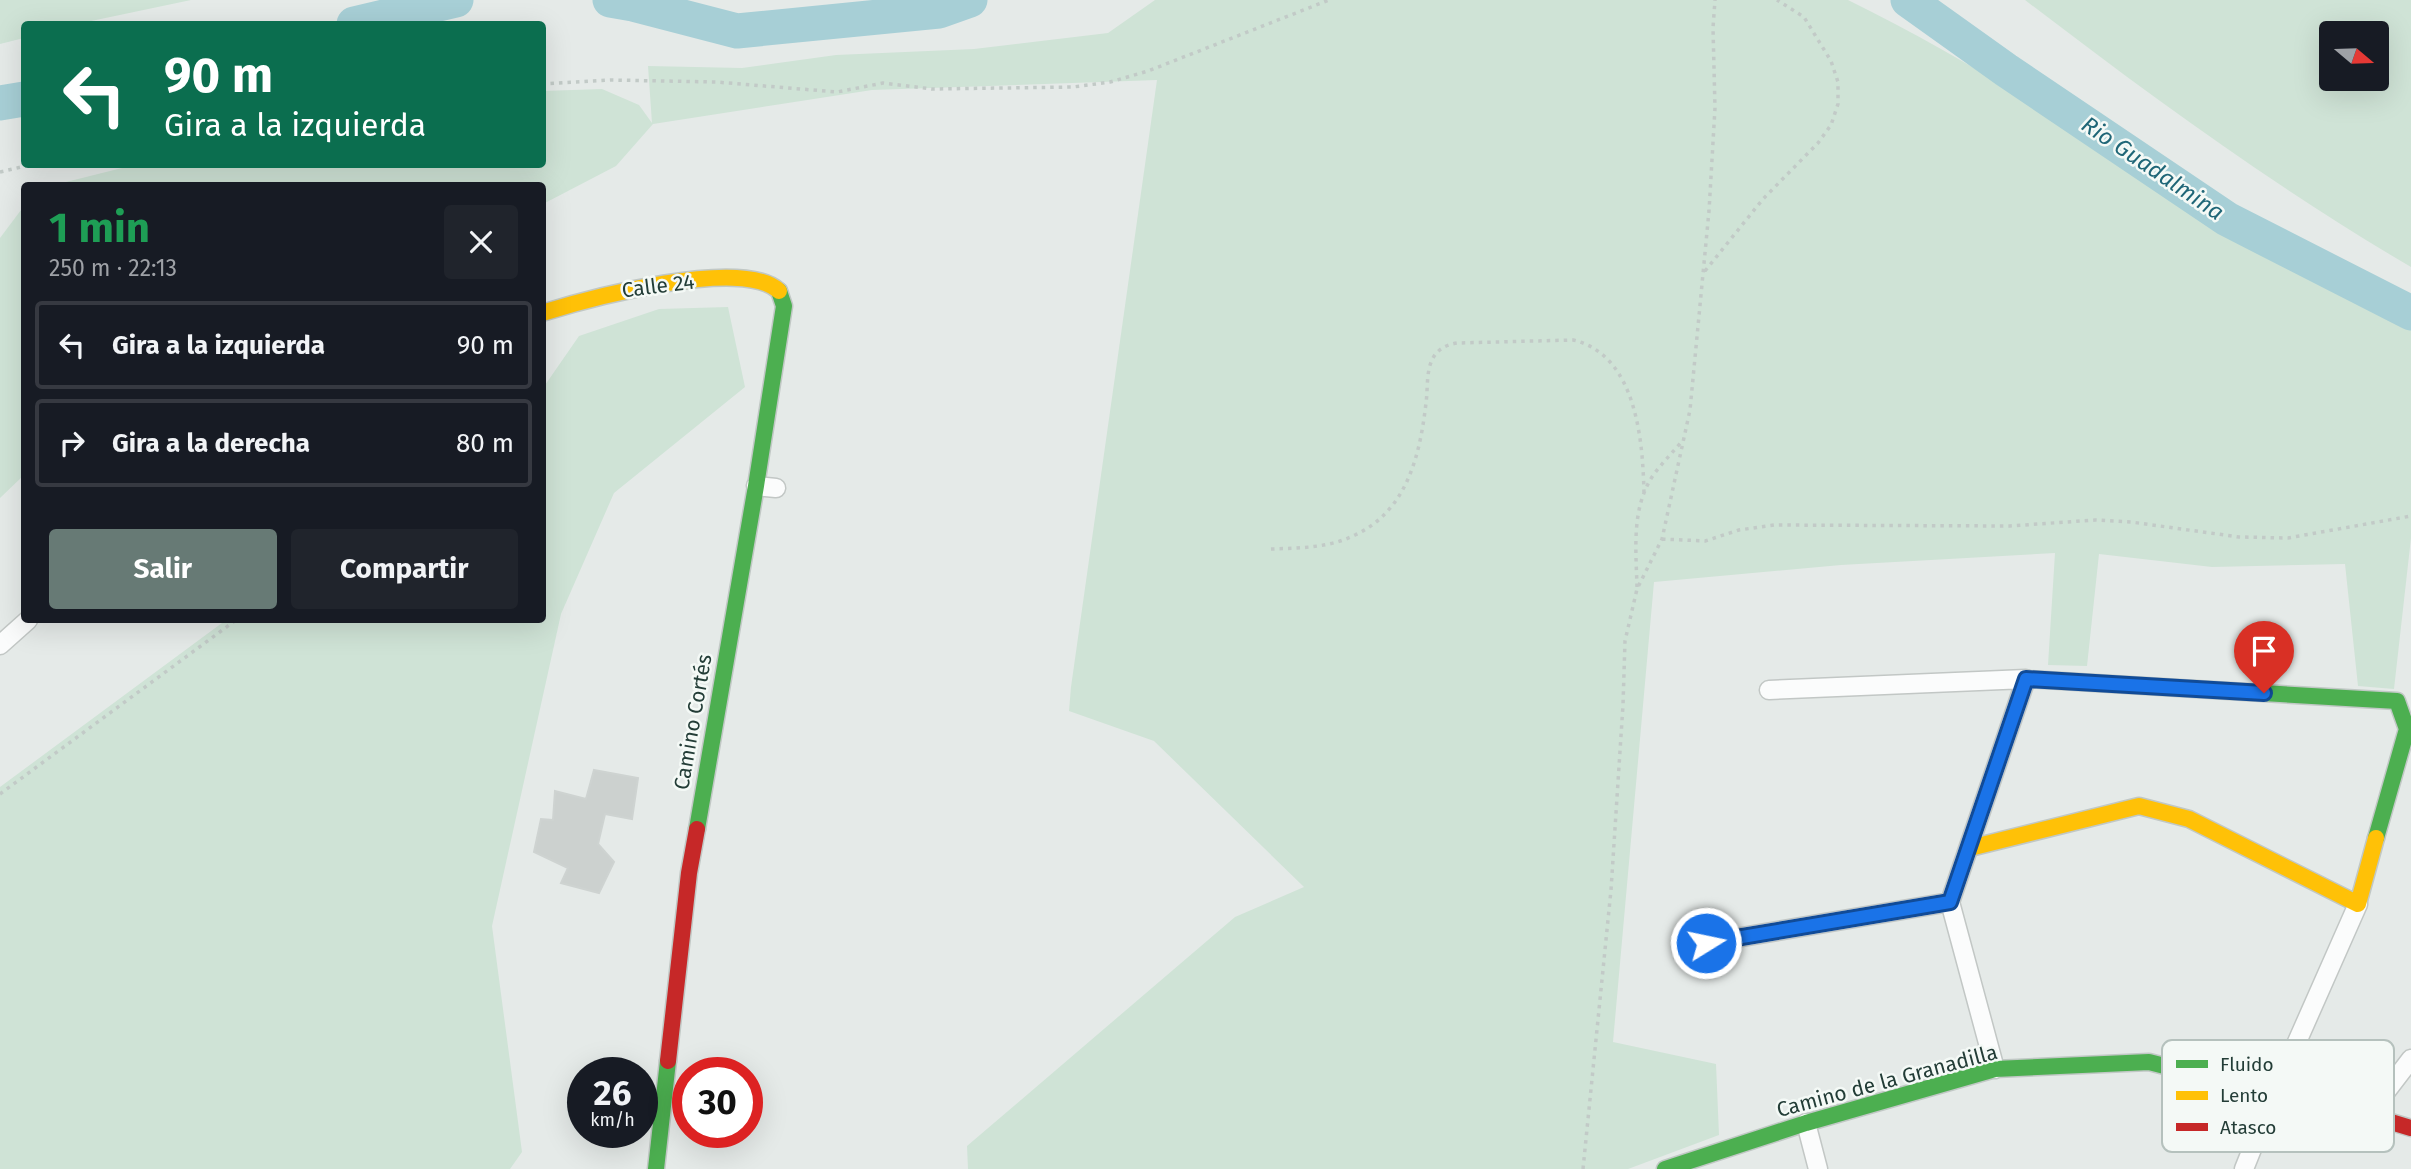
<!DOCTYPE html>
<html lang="es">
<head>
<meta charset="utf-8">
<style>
  :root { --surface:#171b24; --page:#20242c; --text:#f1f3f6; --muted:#9ea1a6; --line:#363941; --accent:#677a75 }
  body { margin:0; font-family:"Fira Sans",sans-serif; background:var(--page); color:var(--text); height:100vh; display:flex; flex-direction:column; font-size:26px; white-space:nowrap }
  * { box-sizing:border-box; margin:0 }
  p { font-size:23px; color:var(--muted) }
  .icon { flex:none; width:38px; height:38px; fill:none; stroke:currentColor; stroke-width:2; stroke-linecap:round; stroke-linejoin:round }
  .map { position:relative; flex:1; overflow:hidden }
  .drawer { position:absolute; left:21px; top:182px; width:525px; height:441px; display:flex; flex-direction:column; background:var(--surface); border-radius:7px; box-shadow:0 7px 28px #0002 }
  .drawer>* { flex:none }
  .guide { position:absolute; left:21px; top:21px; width:525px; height:147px; border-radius:7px; box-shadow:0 7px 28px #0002; background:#0b6e4f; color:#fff; overflow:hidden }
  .needle { width:46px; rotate:109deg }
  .buttons { position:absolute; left:2319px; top:21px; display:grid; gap:14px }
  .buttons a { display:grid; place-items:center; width:70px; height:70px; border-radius:7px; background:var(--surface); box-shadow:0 7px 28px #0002; font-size:35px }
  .speed { position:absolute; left:567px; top:1057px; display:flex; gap:14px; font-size:35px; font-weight:700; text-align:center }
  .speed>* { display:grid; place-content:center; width:91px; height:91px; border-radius:50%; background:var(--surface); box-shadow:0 7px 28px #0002; line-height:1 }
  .speed small { font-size:18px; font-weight:400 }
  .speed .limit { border:10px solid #d22; background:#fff; color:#111 }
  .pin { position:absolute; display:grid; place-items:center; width:60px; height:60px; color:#fff; margin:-72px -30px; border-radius:50% 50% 50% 0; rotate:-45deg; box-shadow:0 0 7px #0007 }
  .pin .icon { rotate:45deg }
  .me { position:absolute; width:77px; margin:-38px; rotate:80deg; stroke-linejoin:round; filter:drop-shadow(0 0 5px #0008) }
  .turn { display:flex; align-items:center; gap:24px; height:147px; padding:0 28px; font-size:32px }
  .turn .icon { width:91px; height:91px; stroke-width:2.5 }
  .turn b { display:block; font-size:49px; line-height:60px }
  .round { display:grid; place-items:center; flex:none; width:74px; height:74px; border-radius:7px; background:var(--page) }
  .overview { display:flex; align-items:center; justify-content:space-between; height:119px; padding:0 28px }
  h1 { font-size:42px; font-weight:700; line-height:52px; color:#1e9e55 }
  .action { display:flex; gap:14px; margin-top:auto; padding:14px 28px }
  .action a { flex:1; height:80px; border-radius:7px; background:var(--accent); color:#fff; font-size:28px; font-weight:700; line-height:80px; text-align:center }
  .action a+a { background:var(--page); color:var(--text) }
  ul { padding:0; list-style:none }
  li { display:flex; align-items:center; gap:21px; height:88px; margin:0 14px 10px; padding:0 14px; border:4px solid var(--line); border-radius:7px }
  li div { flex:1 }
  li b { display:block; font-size:26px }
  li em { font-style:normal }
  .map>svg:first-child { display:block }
</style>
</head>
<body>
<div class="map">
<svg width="2411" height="1169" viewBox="0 0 2411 1169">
  <rect width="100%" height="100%" fill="#e5eae8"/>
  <path fill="#cfe3d6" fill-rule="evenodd" d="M0,0h191l-114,24h-53v14l-24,6z
    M1155,0h693c141,69 270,158 403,240 52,31 107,57 160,86v212l-17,151 -36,-3 -13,-122 -133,3 -113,-13 -12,112 -39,-1 7,-112 -214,12 -187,17 -41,460 103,22 3,71 -91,34h-660l-1,-23 268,-229 69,-30 -150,-146 -85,-30 2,-24 86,-607 -285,10 -219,34 -37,42 -73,38 -1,-18h-482l6,-4 68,-17 408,-1 1,-73 59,-2 37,16 13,18 -4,-57 94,2 94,-13 138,-6 134,-16z
    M2025,0h386v267c-135,-79 -262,-172 -386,-267zM2376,33v46h-45v-46z
    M24,206v269l-24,23v-260z
    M728,307l17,80 -131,106 -53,121 -69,312 30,226 -12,17h-510v-382l226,-167h316l1,-232 36,-52 80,-27z"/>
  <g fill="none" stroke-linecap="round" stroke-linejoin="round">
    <path stroke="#a7cfd6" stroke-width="35" d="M610,0l23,4 104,27 202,-20 31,-11
      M1908,0l98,70 221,149 184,94
      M354,24l102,-24
      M0,103l24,-4"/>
  </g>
  <path fill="#ccd1cf" stroke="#ced3d1" stroke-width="2" d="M594,770l44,8 -6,41 -27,-5 -7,30 16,18 -15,31 -38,-10 7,-15 -34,-16 7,-33 12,1 2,-29 31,8z"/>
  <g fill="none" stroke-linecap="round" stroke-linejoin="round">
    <g stroke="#c2c7c5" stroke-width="21">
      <path id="street" d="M756,486l20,2
        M0,645l28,-25
        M1769,690l257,-11 -76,223
        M1706,943l244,-41 45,167
        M2368,1115l43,-56
        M1806,1123l12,46
        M2244,1169l30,-75 84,-190"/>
    </g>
    <g stroke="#c1c8c5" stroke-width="19">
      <path id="fast" d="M2026,679l371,22 10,28 -31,109
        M697,829l59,-343 28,-180 -5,-15
        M656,1169l12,-108
        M1665,1169l141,-46 189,-54 154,-7 117,30"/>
    </g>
    <g stroke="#c1c8c5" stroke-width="19">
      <path id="slow" d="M542,313c45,-14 201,-57 237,-22
        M1970,848l169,-42 50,13 169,85 18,-66"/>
    </g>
    <g stroke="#c1c8c5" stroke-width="19">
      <path id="jam" d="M668,1061l21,-188 8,-44
        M2266,1092l102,23 43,13"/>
    </g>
    <path stroke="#c2cac7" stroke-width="3.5" stroke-dasharray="3.5 5" stroke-linecap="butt" d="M542,84l69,-4 105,2 121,10 46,-9 49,6 141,-2 37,-5 38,-11 181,-71
      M0,172l34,-8
      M1705,271l58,-72 55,-56 13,-18 7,-21v-22l-7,-21 -27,-44 -27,-17
      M1662,539l43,2 34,-11 35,-5 236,1 85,-6 36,2 108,15 49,1 123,-22
      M1271,549c29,-1 58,-1 84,-14 52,-24 65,-80 71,-132 2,-14 0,-30 6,-43 5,-11 14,-15 25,-17l116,-3c64,15 70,102 71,155
      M1637,587c-1,-38 -6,-80 17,-113 9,-12 19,-22 29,-34
      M0,794l236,-174
      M1583,1169l28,-279 12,-185 2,-64 12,-52 25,-50 28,-129 19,-199 6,-103 -2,-80 2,-28"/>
    <use href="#street" stroke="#fbfcfc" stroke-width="18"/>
    <use href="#fast" stroke="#4caf50" stroke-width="16"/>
    <use href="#slow" stroke="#ffc107" stroke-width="16"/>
    <use href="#jam" stroke="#c62828" stroke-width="16"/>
  </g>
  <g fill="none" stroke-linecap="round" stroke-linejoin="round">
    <g stroke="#114b97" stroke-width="18">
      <path id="route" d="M1706,943l244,-41 76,-223 238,14"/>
    </g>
    <use href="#route" stroke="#1a73e8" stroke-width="12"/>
  </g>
  <g text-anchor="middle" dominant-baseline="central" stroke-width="5" stroke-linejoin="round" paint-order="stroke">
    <g font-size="21" fill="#233d37" stroke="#f4f9f6">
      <text transform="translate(658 286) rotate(-7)">Calle 24</text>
      <text transform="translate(693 722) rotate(-80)">Camino Cortés</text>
      <text transform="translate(1887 1081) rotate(-15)">Camino de la Granadilla</text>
    </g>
    <g font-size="23" font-style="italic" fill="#1f6677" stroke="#f4f9f6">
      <text transform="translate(2153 168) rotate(34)">Rio Guadalmina</text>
    </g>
  </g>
  <rect x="2162" y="1040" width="232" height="112" rx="10" fill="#f4f9f6" stroke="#b5c1bd" stroke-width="2"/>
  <rect x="2176" y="1060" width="32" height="8" fill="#4caf50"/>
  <rect x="2176" y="1091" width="32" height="9" fill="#ffc107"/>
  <rect x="2176" y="1123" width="32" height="8" fill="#c62828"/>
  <g font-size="19" fill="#233d37">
    <text x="2220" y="1071">Fluido</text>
    <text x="2220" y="1102">Lento</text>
    <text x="2220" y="1134">Atasco</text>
  </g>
</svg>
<div class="buttons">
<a><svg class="needle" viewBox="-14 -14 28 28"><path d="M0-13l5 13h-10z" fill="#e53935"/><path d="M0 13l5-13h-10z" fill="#9ea1a6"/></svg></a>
</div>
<div class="speed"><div>26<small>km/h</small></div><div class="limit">30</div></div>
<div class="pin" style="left:2264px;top:693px;background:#d93025"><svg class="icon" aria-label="arrive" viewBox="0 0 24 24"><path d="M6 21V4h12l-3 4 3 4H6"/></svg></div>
<svg class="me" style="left:1706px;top:943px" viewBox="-20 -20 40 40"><circle r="17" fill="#1a73e8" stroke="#fff" stroke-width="3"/><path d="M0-11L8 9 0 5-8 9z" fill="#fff"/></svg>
<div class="guide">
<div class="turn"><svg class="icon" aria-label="left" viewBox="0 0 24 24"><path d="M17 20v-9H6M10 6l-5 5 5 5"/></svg><div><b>90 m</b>Gira a la izquierda</div></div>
</div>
<section class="drawer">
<div class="overview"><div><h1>1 min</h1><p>250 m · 22:13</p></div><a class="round"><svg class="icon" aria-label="close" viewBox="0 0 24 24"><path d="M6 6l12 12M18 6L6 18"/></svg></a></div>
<ul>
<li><svg class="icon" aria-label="left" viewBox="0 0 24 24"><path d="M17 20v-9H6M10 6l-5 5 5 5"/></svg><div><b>Gira a la izquierda</b></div><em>90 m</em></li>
<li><svg class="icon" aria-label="right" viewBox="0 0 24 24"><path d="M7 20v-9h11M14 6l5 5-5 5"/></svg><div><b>Gira a la derecha</b></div><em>80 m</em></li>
</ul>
<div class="action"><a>Salir</a><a>Compartir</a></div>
</section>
</div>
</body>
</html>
